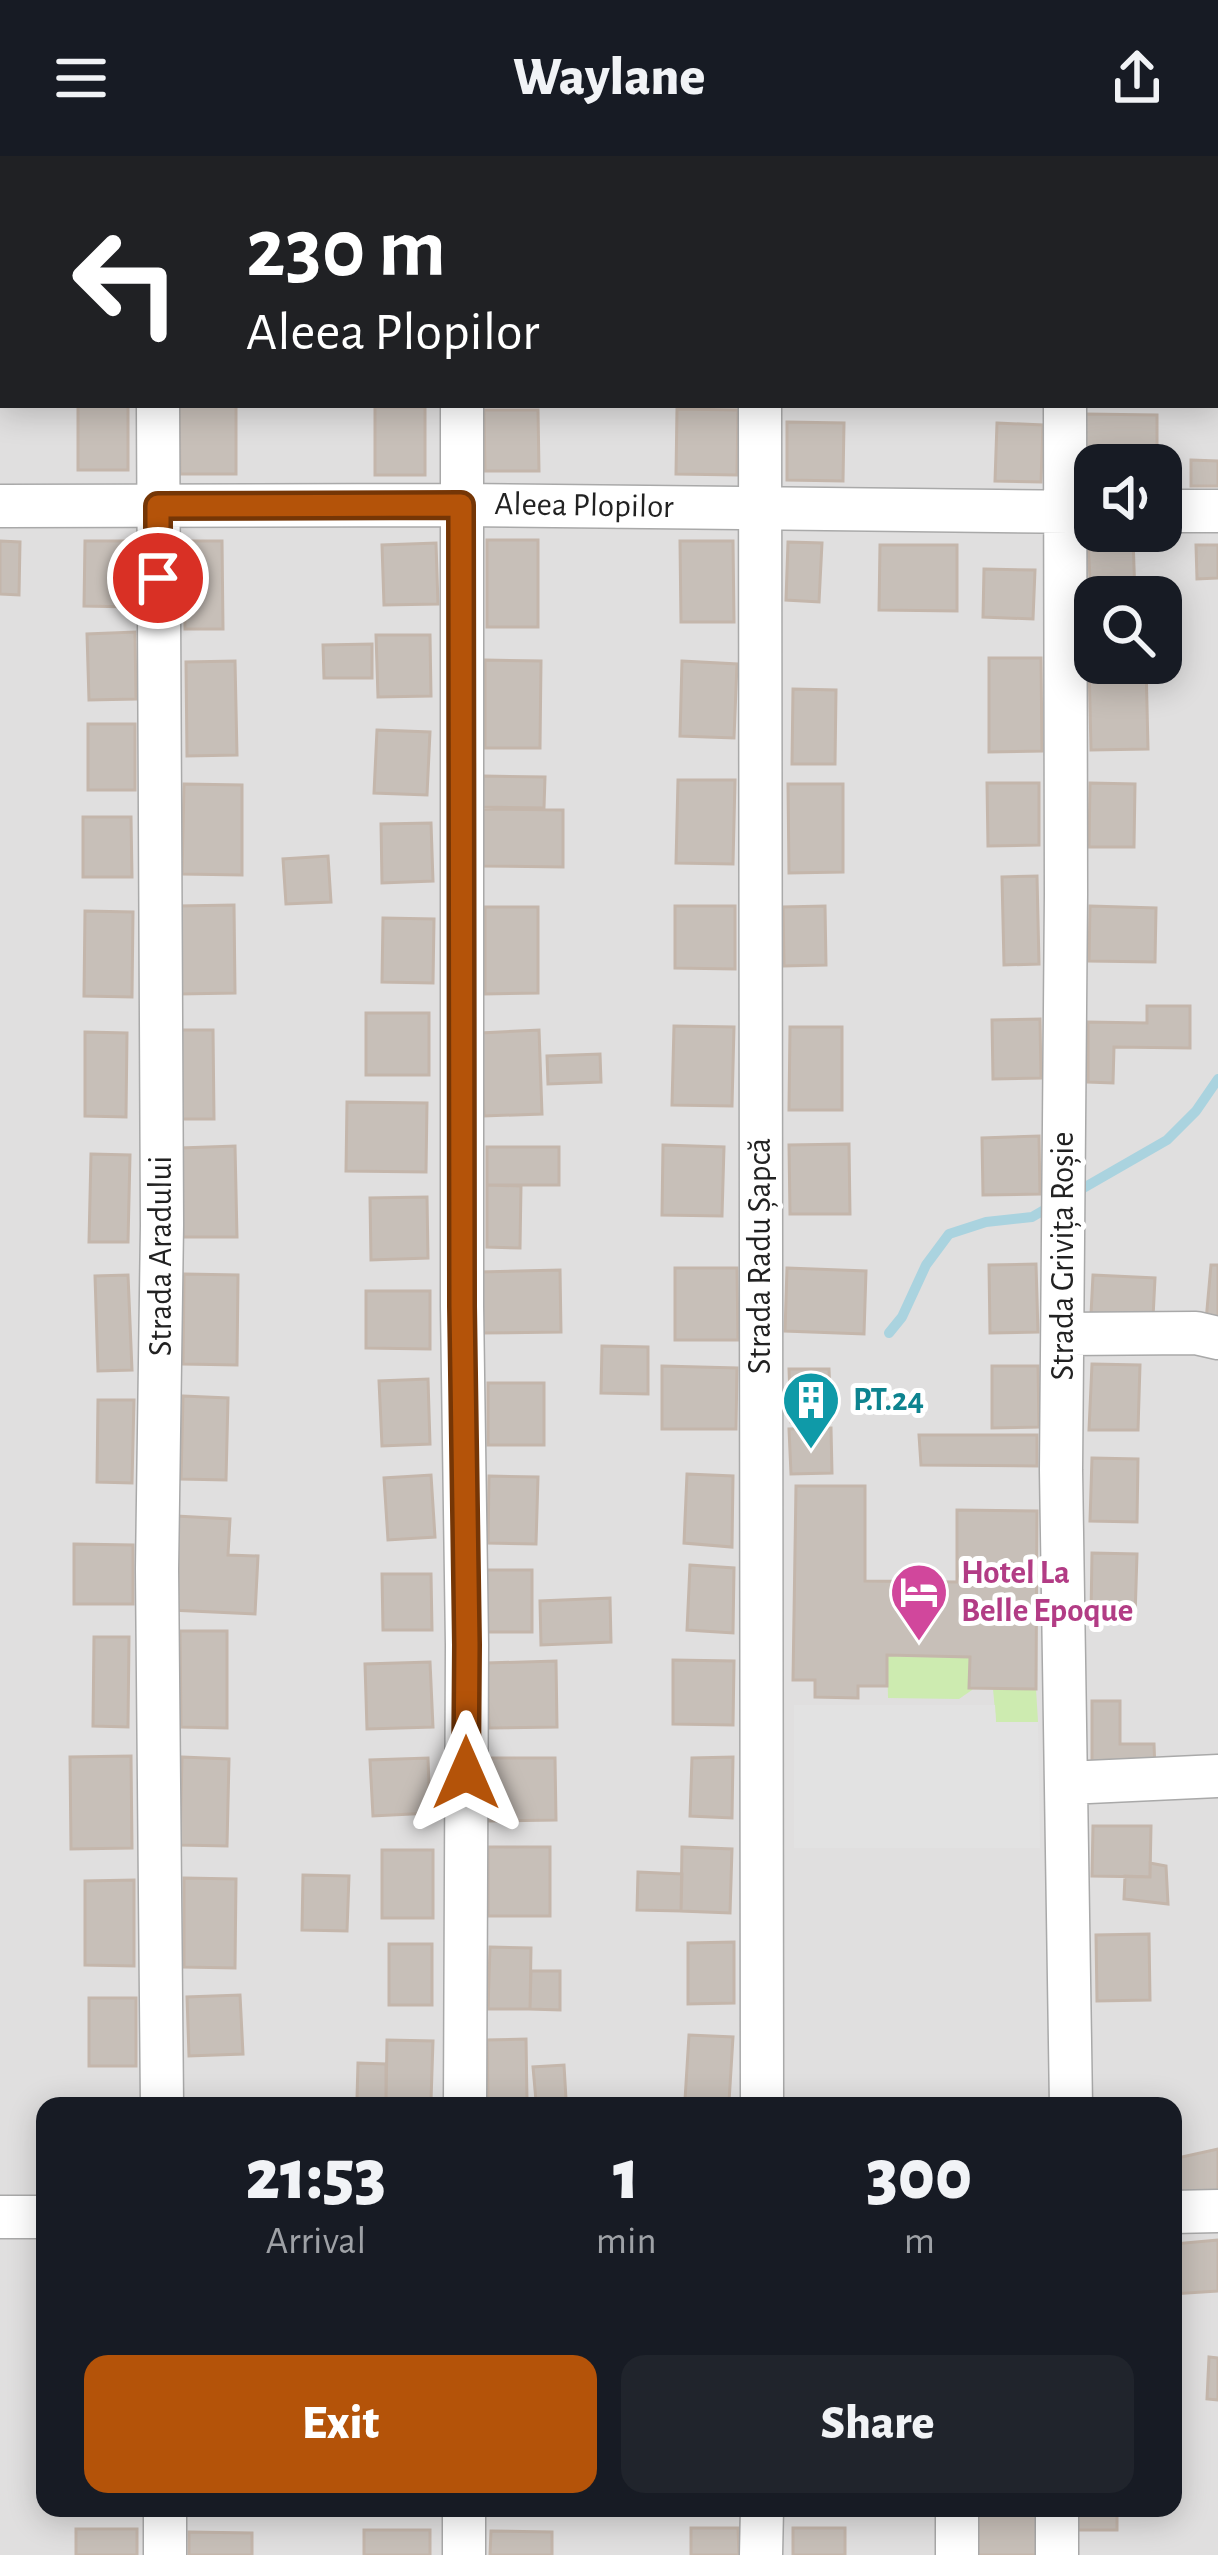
<!DOCTYPE html>
<html lang="en">
<head>
<meta charset="utf-8">
<style>
  :root { --surface:#171b24; --page:#20242c; --text:#f1f3f6; --muted:#9ea1a6; --accent:#b45309 }
  body { margin:0; font-family:"Alegreya Sans",sans-serif; background:var(--page); color:var(--text); height:100vh; display:flex; flex-direction:column; font-size:45px; white-space:nowrap }
  * { box-sizing:border-box; margin:0 }
  p { font-size:39px; color:var(--muted) }
  .icon { flex:none; width:66px; height:66px; fill:none; stroke:currentColor; stroke-width:2; stroke-linecap:round; stroke-linejoin:round }
  .map { position:relative; flex:1; overflow:hidden }
  .sheet { position:absolute; left:36px; top:1941px; width:1146px; height:420px; display:flex; flex-direction:column; background:var(--surface); border-radius:24px; box-shadow:0 6px 30px #0003 }
  .sheet>* { flex:none }
  .guide { position:absolute; left:0px; top:0px; width:1218px; height:252px; box-shadow:0 6px 30px #0003; background:#202124; color:#fff; overflow:hidden }
  .buttons { position:absolute; left:1074px; top:288px; display:grid; gap:24px }
  .buttons a { display:grid; place-items:center; width:108px; height:108px; border-radius:24px; background:var(--surface); box-shadow:0 6px 30px #0003; font-size:60px }
  .pin { position:absolute; display:grid; place-items:center; width:102px; height:102px; color:#fff; margin:-51px; border:6px solid #fff; border-radius:50%; box-shadow:0 3px 12px #0007 }
  .me { position:absolute; width:132px; margin:-66px; rotate:0deg; stroke-linejoin:round; filter:drop-shadow(0 0 9px #0008) }
  .turn { display:flex; align-items:center; gap:42px; height:252px; padding:0 48px; font-size:54px }
  .turn .icon { width:156px; height:156px; stroke-width:2.5 }
  .turn b { display:block; font-size:84px; line-height:102px }
  .eta { display:flex; justify-content:space-evenly; align-items:center; height:204px; text-align:center }
  .eta b { font-size:72px; font-weight:800; line-height:84px }
  .primary-button { display:flex; gap:24px; margin-top:auto; padding:24px 48px }
  .primary-button a { flex:1; height:138px; border-radius:24px; background:var(--accent); color:#fff; font-size:48px; font-weight:800; line-height:138px; text-align:center }
  .primary-button a+a { background:var(--page); color:var(--text) }
  header { display:flex; justify-content:space-between; align-items:center; height:156px; padding:0 48px; background:var(--surface); font-size:54px; font-weight:800 }
  .map>svg:first-child { display:block }
</style>
</head>
<body>
<header><svg class="icon" aria-label="menu" viewBox="0 0 24 24"><path d="M4 6h16M4 12h16M4 18h16"/></svg>Waylane<svg class="icon" aria-label="share" viewBox="0 0 24 24"><path d="M12 15V3M7 8l5-5 5 5M5 13v7h14v-7"/></svg></header>
<div class="map">
<svg width="1218" height="2399" viewBox="0 0 1218 2399">
  <rect width="100%" height="100%" fill="#f2efe9"/>
  <path fill="#e0dfdf" fill-rule="evenodd" d="M0,0h1218v2399h-1218zM3,3h1212v246h-1212zM1095,309h66v66h-66zM1095,441h66v66h-66zM45,1950h1128v402h-1128z"/>
  <path fill="#cdebb0" d="M887,1499l83,2 7,24 -5,9 -13,9 -71,-1z
    M993,1533h43l2,33h-42z"/>
  <path fill="#e2e2e2" d="M794,1549h201l1,17h42l2,126h-246z"/>
  <g fill="none" stroke-linecap="round" stroke-linejoin="round">
    <path stroke="#aad3df" stroke-width="10" d="M1073,1038l94,-54 29,-29 22,-32
      M889,1177l13,-16 24,-52 23,-31 37,-12 46,-5 19,-11"/>
  </g>
  <path fill="#c7bfb8" stroke="#c4b6ab" stroke-width="3" d="M786,0h77v3h-77z
    M78,249h50v65h-50z
    M179,249h57v69h-56z
    M375,251h50v68h-50z
    M677,253l61,1 -1,65 -61,-1z
    M484,254h54l1,61h-54z
    M1085,258l72,1v36h-25l-1,14h-36v13h-10z
    M787,266l57,1 -1,58 -56,-1z
    M997,267l46,2 -2,57 -46,-1z
    M1191,304l27,1v25h-27z
    M1133,381l2,60h-40v4h-4l-3,-62z
    M487,384h51v87h-51z
    M0,385l20,1 -1,53 -19,-1z
    M85,385h48v66l-49,-1z
    M184,385h38l1,88h-38z
    M680,385h53l1,81h-53z
    M788,386l34,1 -3,59 -33,-2z
    M436,387l2,61 -54,1 -2,-60z
    M880,389h77v66l-78,-1z
    M1196,389h22v33l-21,1z
    M984,413l51,1 -2,49 -50,-2z
    M135,476l1,67 -47,1 -2,-66z
    M376,479h54l1,61 -53,1z
    M372,488v34h-48l-1,-33z
    M989,502h52l1,93 -53,1z
    M485,504l56,1 -1,87h-55z
    M235,505l2,94 -50,1 -1,-94z
    M682,505l55,3 -3,74 -54,-2z
    M1089,507h57l2,86 -57,1z
    M793,533l43,1 -1,74h-43z
    M88,568h47v66h-47z
    M377,574l53,2 -3,63 -53,-2z
    M483,620l62,1 -1,31 -62,-1z
    M678,624h57l-2,84 -57,-1z
    M987,627h52v62l-51,1z
    M1090,627l45,1 -1,63h-45z
    M184,628l58,1v90l-60,-1z
    M788,628h55v88l-54,1z
    M483,653l80,1v57l-80,-1z
    M83,661h48l1,60h-49z
    M431,667l2,58 -51,2 -1,-59z
    M328,700l3,46 -45,2 -3,-45z
    M1037,720l2,88 -35,1 -2,-88z
    M234,749l1,88 -55,1 -1,-88z
    M675,750h60v63l-60,-1z
    M825,750l1,59 -42,1 -1,-59z
    M1090,750l66,2 -1,54 -66,-1z
    M485,751h53v86l-53,1z
    M85,755l48,1 -1,85 -48,-1z
    M383,762l51,1 -1,64 -51,-1z
    M1147,850h43v42l-76,-1 -1,36 -25,-1v-60l59,1z
    M366,857h63v62h-63z
    M1040,863l1,59 -48,1 -1,-59z
    M674,870l60,1 -2,79 -60,-1z
    M790,871h52v83h-53z
    M181,874h32l1,89h-32z
    M539,874l3,84 -58,2 -3,-83z
    M85,876l42,1 -1,84 -41,-1z
    M600,898l1,28 -53,2 -1,-28z
    M347,946l80,1 -1,69 -80,-1z
    M1039,980l1,58 -57,1 -1,-57z
    M849,988l1,70h-60l-1,-69z
    M663,989l61,2 -2,69 -60,-1z
    M235,990l2,91h-54l-2,-89z
    M487,991h72v38h-72z
    M91,998l39,1 -2,87h-39z
    M487,1029l34,1 -1,62 -33,-1z
    M427,1041l1,61 -57,2 -1,-62z
    M1036,1108l2,68 -48,1 -1,-68z
    M1211,1109h7v67h-13z
    M675,1112h62l1,72h-63z
    M787,1112l79,3 -2,63 -79,-3z
    M560,1114l1,62 -80,1 -1,-61z
    M184,1118l54,1 -1,90 -54,-1z
    M128,1119l4,95 -34,1 -3,-95z
    M1093,1119l62,3 -3,60 -62,-4z
    M366,1135h64v58l-64,-1z
    M602,1190l46,1v47l-47,-1z
    M1092,1208l48,1 -2,65h-49z
    M662,1210l75,2 -1,61h-74z
    M992,1210h46l1,61 -47,1z
    M789,1213h40l2,52 -40,1z
    M428,1223l2,65 -48,2 -3,-65z
    M488,1227h56v62h-56z
    M183,1240l45,2 -2,82 -45,-1z
    M98,1244h36l-2,83 -35,-1z
    M831,1272l1,45 -41,1 -2,-45z
    M919,1279h118v31l-116,-1z
    M1092,1302l46,1 -1,63 -47,-1z
    M687,1318l46,2 -1,71 -48,-4z
    M431,1319l4,62 -47,3 -4,-62z
    M489,1320l49,1 -2,67 -48,-1z
    M796,1330h69v95l92,1v-72l80,1 -1,178 -67,-1 1,-31 -83,-2v31h-29v12l-43,-1v-17h-22z
    M176,1360l54,3 -2,36 30,1 -3,58 -84,-4z
    M74,1388l59,1v59h-59z
    M1092,1397l45,1 -2,64 -44,-3z
    M690,1409l44,3 -1,65 -46,-3z
    M484,1414h48v62h-47z
    M382,1418h49l1,56h-49z
    M610,1442l1,44 -70,3 -1,-44z
    M180,1475h47v97l-46,-1z
    M94,1481h35l-1,90 -35,-1z
    M673,1504l61,1 -1,64 -60,-1z
    M556,1505l1,66 -68,1 -2,-65z
    M430,1506l3,65 -66,2 -2,-65z
    M1092,1545h28v43h34l1,27 -63,-1z
    M131,1600l1,92 -61,1 -1,-92z
    M182,1601l47,2 -2,87 -47,-1z
    M733,1601l-1,61 -42,-2 2,-58z
    M428,1602l2,55 -57,3 -3,-56z
    M486,1602h69l1,62 -69,1z
    M1093,1670h58l-1,51 -58,-1z
    M488,1691h62v69h-62z
    M682,1691l50,2 -2,64 -49,-2z
    M382,1694h51v68h-51z
    M1150,1707l16,3 2,38 -44,-5 1,-23 25,1z
    M638,1716l44,2 -1,37 -44,-1z
    M303,1719l46,1 -2,55 -45,-1z
    M184,1722l52,1 -1,89 -51,-1z
    M134,1724v86l-49,-1v-84z
    M1149,1778l1,66 -53,1 -1,-66z
    M734,1786v61l-46,1v-61z
    M389,1788h43v61h-43z
    M490,1791l41,1 -1,61h-42z
    M531,1815h29v39l-30,-1z
    M240,1839l3,59 -54,2 -2,-59z
    M89,1842h47v68h-47z
    M689,1879l44,2 -4,65 -44,-2z
    M526,1883l1,60h-39l-1,-59z
    M387,1884l46,1 -2,60 -45,-1z
    M358,1907l28,1v36l-29,-1z
    M564,1909l2,34 -30,2 -3,-34z
    M1218,1993v50l-45,1v-41z
    M1218,2084v51l-45,3v-50z
    M1209,2201l9,1v42l-11,-1z
    M971,2352h66l-1,47h-66z
    M1075,2352h42v22h-42z
    M691,2372h47l1,27h-48z
    M793,2372h52v27h-52z
    M76,2373h61v26h-61z
    M364,2374h66v25h-66z
    M491,2375l61,1v23h-62z
    M189,2376l63,1v22h-63z"/>
  <g fill="none" stroke-linecap="round" stroke-linejoin="round">
    <g stroke="#a9a9a9" stroke-width="45">
      <path id="minor" d="M461,0v3
        M1063,0v3
        M159,3v-3
        M761,3v-3
        M158,249l4,820 -5,344 5,537
        M462,249v901l5,339 -2,461
        M760,249l2,1701
        M1065,249l1,489 -5,576 10,636
        M0,350l461,-1 634,7
        M1161,355h57
        M1063,1178l133,-1 22,5
        M1067,1627l151,-7
        M1173,2056l45,-1
        M0,2061h45
        M165,2352v47
        M957,2352v47
        M464,2399v-47
        M761,2399l1,-47
        M1057,2399v-47"/>
    </g>
    <use href="#minor" stroke="#fff" stroke-width="42"/>
  </g>
  <g fill="none" stroke-linecap="round" stroke-linejoin="round">
    <g stroke="#753606" stroke-width="30">
      <path id="route" d="M158,422v-72l303,-1 1,801 5,339 -1,128"/>
    </g>
    <use href="#route" stroke="#b45309" stroke-width="21"/>
  </g>
  <defs>
    <g id="building-pin" transform="scale(3)"><path d="M0 17L-7.5 6A9.5 9.5 0 1 1 7.5 6Z" fill="#0f9aa8" stroke="#fff"/><path d="M-4-6H4V6H1V3H-1V6H-4ZM-2.5-4.3h1.7v1.8h-1.7ZM.8-4.3h1.7v1.8H.8ZM-2.5-1h1.7V.8h-1.7ZM.8-1h1.7V.8H.8Z" fill="#fff"/></g>
    <g id="hotel-pin" transform="scale(3)"><path d="M0 17L-7.5 6A9.5 9.5 0 1 1 7.5 6Z" fill="#d1479c" stroke="#fff"/><path d="M-6-4.5h1.5V1H6V5H4.5V3h-9V5H-6ZM-4 0a1.8 1.8 0 1 1 3.6 0ZM.5 0V-2.5h3Q6-2.5 6 0Z" fill="#fff"/></g>
  </defs>
  <g fill-rule="evenodd">
    <use href="#building-pin" x="811" y="1244"/>
    <use href="#hotel-pin" x="919" y="1436"/>
  </g>
  <g text-anchor="middle" dominant-baseline="central" stroke-width="10" stroke-linejoin="round" paint-order="stroke">
    <g font-size="33" fill="#222" stroke="#fff">
      <text transform="translate(584 350) rotate(1)">Aleea Plopilor</text>
      <text transform="translate(161 1100) rotate(-90)">Strada Aradului</text>
      <text transform="translate(760 1100) rotate(-90)">Strada Radu Șapcă</text>
      <text transform="translate(1063 1100) rotate(-90)">Strada Grivița Roșie</text>
    </g>
    <g font-size="33" font-weight="bold" fill="#0d838f" stroke="#fff" text-anchor="start">
      <text x="853" y="1244">P.T.24</text>
    </g>
    <g font-size="33" font-weight="bold" fill="#b23c85" stroke="#fff" text-anchor="start">
      <text x="961" y="1417">Hotel La<tspan x="961" dy="38">Belle Epoque</tspan></text>
    </g>
  </g>
</svg>
<div class="buttons">
<a><svg class="icon" aria-label="sound" viewBox="0 0 24 24"><path d="M4 9h4l5-4v14l-5-4H4zM17 9q2 3 0 6"/></svg></a>
<a><svg class="icon" aria-label="search" viewBox="0 0 24 24"><circle cx="10" cy="10" r="6"/><path d="M15 15l6 6"/></svg></a>
</div>
<div class="pin" style="left:158px;top:422px;background:#d93025"><svg class="icon" aria-label="arrive" viewBox="0 0 24 24"><path d="M6 21V4h12l-3 4 3 4H6"/></svg></div>
<svg class="me" style="left:466px;top:1617px" viewBox="-20 -20 40 40"><path d="M0-17L14 15 0 8-14 15z" fill="#b45309" stroke="#fff" stroke-width="4"/></svg>
<div class="guide">
<div class="turn"><svg class="icon" aria-label="left" viewBox="0 0 24 24"><path d="M17 20v-9H6M10 6l-5 5 5 5"/></svg><div><b>230 m</b>Aleea Plopilor</div></div>
</div>
<section class="sheet">
<div class="eta">
<div><b>21:53</b><p>Arrival</p></div>
<div><b>1</b><p>min</p></div>
<div><b>300</b><p>m</p></div>
</div>
<div class="primary-button"><a>Exit</a><a>Share</a></div>
</section>
</div>
</body>
</html>
